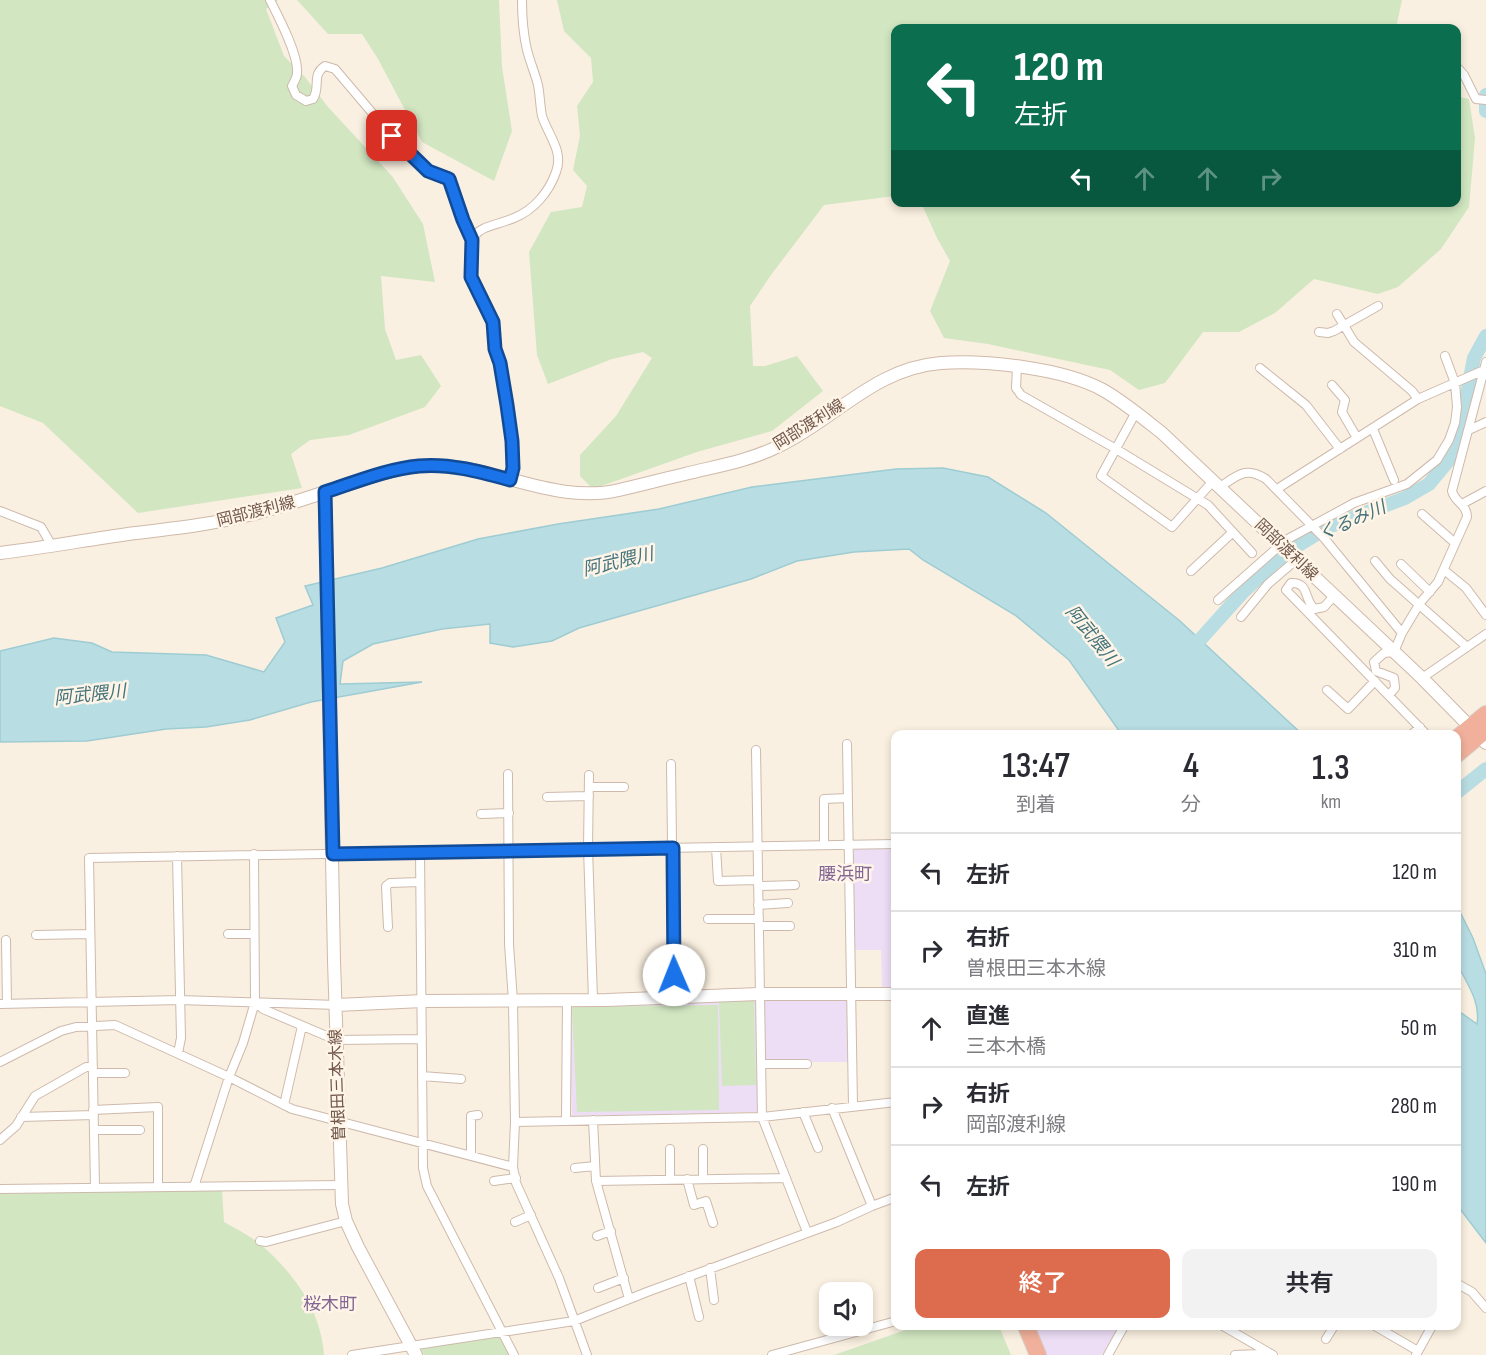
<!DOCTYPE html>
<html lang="ja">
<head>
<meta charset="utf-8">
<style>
  :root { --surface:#fff; --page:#f2f2f3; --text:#2b2b33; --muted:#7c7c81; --line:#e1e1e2; --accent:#dd6b4d }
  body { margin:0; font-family:"Sofia Sans Condensed","Noto Sans JP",sans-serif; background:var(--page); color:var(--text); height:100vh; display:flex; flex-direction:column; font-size:22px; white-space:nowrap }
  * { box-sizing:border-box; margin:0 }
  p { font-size:20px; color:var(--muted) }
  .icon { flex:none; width:33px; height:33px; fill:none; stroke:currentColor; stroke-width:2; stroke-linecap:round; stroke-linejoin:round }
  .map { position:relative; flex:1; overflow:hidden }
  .side { position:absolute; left:891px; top:730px; width:570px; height:600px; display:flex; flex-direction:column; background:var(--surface); border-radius:12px; box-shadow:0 3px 9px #0003 }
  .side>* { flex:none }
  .top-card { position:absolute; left:891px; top:24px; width:570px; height:183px; border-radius:12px; box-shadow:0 3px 9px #0003; background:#0b6e4f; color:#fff; overflow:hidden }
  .fabs { position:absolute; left:819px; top:1282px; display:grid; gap:12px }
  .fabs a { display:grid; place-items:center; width:54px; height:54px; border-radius:12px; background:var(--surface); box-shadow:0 3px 9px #0003; font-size:30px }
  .pin { position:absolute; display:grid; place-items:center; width:51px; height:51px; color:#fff; margin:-26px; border-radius:12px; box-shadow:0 3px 9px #0006 }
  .me { position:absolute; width:66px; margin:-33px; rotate:359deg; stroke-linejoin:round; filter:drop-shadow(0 0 4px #0008) }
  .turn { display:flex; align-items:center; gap:21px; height:126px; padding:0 24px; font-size:27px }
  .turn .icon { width:78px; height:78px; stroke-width:2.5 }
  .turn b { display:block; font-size:42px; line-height:51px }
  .lanes { display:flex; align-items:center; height:57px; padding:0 24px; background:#0003; justify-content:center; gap:30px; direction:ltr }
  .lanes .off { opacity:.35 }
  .eta { display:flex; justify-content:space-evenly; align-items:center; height:102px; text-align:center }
  .eta b { font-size:36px; font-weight:600; line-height:42px }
  .button { display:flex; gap:12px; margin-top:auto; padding:12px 24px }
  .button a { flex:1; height:69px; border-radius:12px; background:var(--accent); color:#fff; font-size:24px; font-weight:600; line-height:69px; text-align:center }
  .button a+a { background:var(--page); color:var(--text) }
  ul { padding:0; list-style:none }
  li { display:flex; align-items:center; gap:18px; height:78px; padding:0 24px; border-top:2px solid var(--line) }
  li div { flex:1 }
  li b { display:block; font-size:22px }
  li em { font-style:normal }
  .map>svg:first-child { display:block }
</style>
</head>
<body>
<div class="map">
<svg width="1486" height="1355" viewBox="0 0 1486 1355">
  <rect width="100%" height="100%" fill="#faf0e1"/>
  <path fill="#eddef6" d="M895,847v142h-13l-1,-39h-27l-2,-102z
    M848,998l1,64h-91v50l-186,4 -3,-113z
    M1032,1326h87l-17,29h-59z"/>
  <path fill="#d1e6c1" d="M0,0h278l-12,9 18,47 21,21 23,30 64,69 31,48 12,58 -54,-6 4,53 11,31 25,-5 20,31 -16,21 -76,28 -39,5 -19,14 11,34 -164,25 -95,-90 -43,-17z
    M297,0h202l3,67 10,64 -18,50 -72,-39 -44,-83 -16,-25h-34z
    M557,0h845l-6,28h-500l-1,168 -71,9 -53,70 -21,31 3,60h12l32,-10 26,35 -51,40 -75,21 -104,37 -13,-13v-21l36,-39 36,-58 -9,-6 -31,7 -64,25 -11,-29 -8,-103 22,-40 31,-5 5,-21 -14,-16 7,-34 -3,-30 16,-24 -2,-24 -27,-27z
    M1460,97l9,2 6,39 -6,69 -28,42 -43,38 -20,7 -64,-15 -39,34 -36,19h-36l-38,51 -26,7 -29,-20 -122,-26 -44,-6 -14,-27 20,-50 -13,-23 -14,-31 -8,-4 541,-1v-58z
    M754,1000l2,85 -34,1 -3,-85z
    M718,1005l1,105 -142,2 -5,-105z
    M222,1189l2,33c12,7 25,13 36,22 33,28 61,66 64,111h-324v-161z
    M917,1326h82l12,29h-177z
    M501,1336l10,19h-87l-3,-6z"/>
  <path fill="#b8dde2" stroke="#9eccd3" stroke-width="1.5" d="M943,468l45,9 58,36 134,108 123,114h-181l-53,-75 -54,-45 -92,-55 -14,-11 -55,3 -57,9 -46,18 -172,49 -27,13 -39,6 -23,-4v-19l-48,5 -69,15 -30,17 -3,23 82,-2 -111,20 -61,18 -44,7 -40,2 -79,12 -87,1v-91l54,-13 38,5 20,9 94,3 58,17 21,-30 -9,-24 37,-13 -8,-19 77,-18 96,-29 80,-15 101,-15 93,-22 144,-18z
    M1457,906l16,32 13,36v269l-29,-38v-195l20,14c4,-23 -11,-41 -20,-61 -3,-10 -1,-44 0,-57z"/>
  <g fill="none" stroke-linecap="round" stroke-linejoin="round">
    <path stroke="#b8dde2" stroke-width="14" d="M1486,95v16
      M1192,654l6,-12 44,-49 31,-29 24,-18 31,-19 77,-29 24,-14 19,-23 10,-21 16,-82 12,-22
      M1456,793l30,-24"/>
    <g stroke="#cdbaac" stroke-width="10">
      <path id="street" d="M270,0c8,16 29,55 27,73 0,5 -3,9 -5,13l4,9 10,6 7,-2c8,-12 -2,-24 12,-33l10,3 67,79 26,23 21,8 23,61
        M1456,66l8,9 12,24 10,1
        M1337,314l17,28 58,49 6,8
        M1319,332l9,1 6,-2 44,-25
        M1017,367l-1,21 5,7 95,54 92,56 44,48
        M1260,368l46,37 34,44
        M1332,385l13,15 -3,12 15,26
        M1136,412l-35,64 71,51 41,-46
        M1373,429l21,51
        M1469,430l17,-8
        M510,480c6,-23 -2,-94 -10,-118 -1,-4 -4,-8 -5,-12 -2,-11 0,-22 -4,-32 -5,-17 -20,-31 -21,-50 -2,-44 11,-37 44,-50 20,-8 35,-26 42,-46 8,-21 -8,-37 -14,-56 -2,-10 -2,-21 -4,-31 -3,-12 -8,-23 -11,-35 -4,-17 -5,-33 -5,-50
        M1220,487c18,-12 26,-21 46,-8l58,59 78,95
        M1277,489l141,-90 66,-29 2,-8
        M1462,504l24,-13
        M0,511l41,16 11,19
        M1422,514l33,29
        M1375,561l15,18 77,68
        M1401,564l29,28
        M1444,570l22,18 20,27
        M1191,571l42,-39
        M1334,596l-10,11 -10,2c-10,-10 -5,-27 -23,-26l-5,7 141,145
        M1218,600l68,-60 68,-37 53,-19 30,-24 12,-20 6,-17 2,-16 -2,-24 -10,-27
        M1241,617l27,-33 28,-24
        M1422,678l64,-44
        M1327,690l21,19 27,-28
        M1389,695l6,-7 -1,-10 -18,-7 -2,-9 10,-9 10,-1 8,-19 18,-30 18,-21 29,-65c0,-13 -12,-14 -15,-26l32,-121 2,-1
        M1411,735l9,-8
        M847,744l6,362
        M756,750l6,367 45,115
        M671,764l3,232
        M508,774l1,170 4,57 2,121 -2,45 3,16 43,95 28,77
        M589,775l-1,73 5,152
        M590,787h34
        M547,797l42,-1
        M481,814l28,-1
        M824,845v-46l24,-1
        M716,847l2,34 39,-1
        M420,852l3,316 4,18 87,169
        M177,856l4,182 -3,15
        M758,886l37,-1
        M758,905l30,-2
        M708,919h51
        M759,926h31
        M388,927l-2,-41 4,-3 30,-1
        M228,934h26
        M36,935l54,-1
        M6,940l1,64
        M255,1002l8,7 73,31 86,-1
        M0,1004l180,-4 157,5
        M0,1062l61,-31 15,-4 39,-2 114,52 63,32 221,58
        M761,1064h46
        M93,1073h32
        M422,1076l39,3
        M284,1105l18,-79
        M832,1108l40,98
        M93,1110l65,-3v80
        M803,1112l15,36
        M21,1117l73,-2
        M593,1120l3,61 33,118
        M566,1121l1,-121
        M515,1122l247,-5 134,-15
        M94,1130h46
        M0,1140l16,-14 19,-30 51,-29h7
        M670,1149v30
        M471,1155v-39l7,-1
        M575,1168l20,-2
        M687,1179l7,26 12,-4 7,22
        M703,1179v-30
        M494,1181l22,-3
        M596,1181l190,-3
        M194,1187l35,-110 14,-34 12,-41 -1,-148
        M95,1188l-6,-330 807,-14
        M0,1189l341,-4
        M515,1222l16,-7
        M597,1236l14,-5
        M260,1241l6,1 80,-21
        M710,1268l4,32
        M689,1276l10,41
        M1456,1283l16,9 14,16
        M598,1288l26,-10
        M1223,1326l50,29
        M1375,1326l43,25
        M1326,1339l8,-13
        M352,1355l222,-34 73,-29 190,-70 35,-16 24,-9
        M772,1355l124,-34
        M1108,1355l16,-29
        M1235,1355l25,-1 6,-3
        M1416,1355l16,-29"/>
    </g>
    <g stroke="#cfb9a9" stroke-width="14">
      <path id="secondary" d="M325,492l9,469 8,243 4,17 12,26 58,108
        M0,553c43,-5 85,-13 128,-19 40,-5 81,-9 121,-19 34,-8 67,-20 100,-31 23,-7 46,-16 71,-18 68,-6 131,40 199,24 22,-5 44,-11 66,-16 32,-8 64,-13 94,-28 56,-27 96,-78 162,-83 45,-3 122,5 162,27 21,12 40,28 59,43l260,245 64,65
        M337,1005l86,-4 184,-1 152,-6h137"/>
    </g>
    <g stroke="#d7d0cc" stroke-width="18">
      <path id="highway" d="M1456,739l30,-25
        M1456,755l30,-25
        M1026,1326l12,29"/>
    </g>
    <use href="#street" stroke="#fff" stroke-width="8"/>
    <use href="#secondary" stroke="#fff" stroke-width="12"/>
    <use href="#highway" stroke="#f1b09b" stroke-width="16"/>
  </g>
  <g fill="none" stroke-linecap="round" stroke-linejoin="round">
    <g stroke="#114b97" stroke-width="15">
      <path id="route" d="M392,136l36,35 21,8 14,41 9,20 -1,37 22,45 2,27 5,14 7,42 5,36 1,27 -3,12c-29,-8 -61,-17 -91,-14 -32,3 -63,16 -94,26l8,362 340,-6 1,127"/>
    </g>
    <use href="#route" stroke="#1a73e8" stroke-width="10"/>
  </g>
  <g text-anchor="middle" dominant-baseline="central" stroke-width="5" stroke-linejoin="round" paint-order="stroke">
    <g font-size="16" fill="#70574a" stroke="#fef4e7">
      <text transform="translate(809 425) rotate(-32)">岡部渡利線</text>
      <text transform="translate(256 512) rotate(-14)">岡部渡利線</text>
      <text transform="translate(1286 550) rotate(44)">岡部渡利線</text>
      <text transform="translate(338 1085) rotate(-92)">曽根田三本木線</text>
    </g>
    <g font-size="18" font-style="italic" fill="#43737b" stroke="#fef4e7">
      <text transform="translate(1352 521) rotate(-24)">くるみ川</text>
      <text transform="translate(618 562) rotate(-13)">阿武隈川</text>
      <text transform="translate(1092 636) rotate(51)">阿武隈川</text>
      <text transform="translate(90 695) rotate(-6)">阿武隈川</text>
    </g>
    <g font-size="18" fill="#836693" stroke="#fef4e7">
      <text x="845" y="874">腰浜町</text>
      <text x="330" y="1304">桜木町</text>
    </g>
  </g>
</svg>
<div class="fabs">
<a><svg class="icon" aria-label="sound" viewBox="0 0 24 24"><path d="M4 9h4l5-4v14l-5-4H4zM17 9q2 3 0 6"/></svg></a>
</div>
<div class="pin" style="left:392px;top:136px;background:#d93025"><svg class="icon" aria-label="arrive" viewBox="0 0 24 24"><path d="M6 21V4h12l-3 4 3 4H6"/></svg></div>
<svg class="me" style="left:674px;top:975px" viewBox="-20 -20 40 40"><circle r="19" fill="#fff"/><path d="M0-13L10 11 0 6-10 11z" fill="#1a73e8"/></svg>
<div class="top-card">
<div class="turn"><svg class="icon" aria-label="left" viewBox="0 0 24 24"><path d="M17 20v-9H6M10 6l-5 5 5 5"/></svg><div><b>120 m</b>左折</div></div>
<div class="lanes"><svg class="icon" aria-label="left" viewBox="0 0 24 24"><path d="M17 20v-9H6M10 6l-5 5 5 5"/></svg><svg class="icon off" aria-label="ahead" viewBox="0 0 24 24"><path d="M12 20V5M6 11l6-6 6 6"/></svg><svg class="icon off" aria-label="ahead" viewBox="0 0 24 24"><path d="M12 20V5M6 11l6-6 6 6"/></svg><svg class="icon off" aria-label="right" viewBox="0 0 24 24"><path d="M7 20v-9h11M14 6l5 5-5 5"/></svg></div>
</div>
<section class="side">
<div class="eta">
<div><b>13:47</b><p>到着</p></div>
<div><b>4</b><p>分</p></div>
<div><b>1.3</b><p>km</p></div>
</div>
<ul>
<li><svg class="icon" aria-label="left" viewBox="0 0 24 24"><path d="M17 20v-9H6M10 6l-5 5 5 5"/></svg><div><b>左折</b></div><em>120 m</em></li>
<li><svg class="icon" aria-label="right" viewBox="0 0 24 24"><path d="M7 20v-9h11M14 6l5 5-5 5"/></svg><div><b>右折</b><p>曽根田三本木線</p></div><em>310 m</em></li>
<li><svg class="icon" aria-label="ahead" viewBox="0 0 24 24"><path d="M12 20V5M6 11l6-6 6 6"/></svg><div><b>直進</b><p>三本木橋</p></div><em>50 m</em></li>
<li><svg class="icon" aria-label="right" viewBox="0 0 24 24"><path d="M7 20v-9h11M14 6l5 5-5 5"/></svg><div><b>右折</b><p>岡部渡利線</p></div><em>280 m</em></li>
<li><svg class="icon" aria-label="left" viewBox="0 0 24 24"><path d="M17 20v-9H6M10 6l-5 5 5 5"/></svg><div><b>左折</b></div><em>190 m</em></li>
</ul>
<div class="button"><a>終了</a><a>共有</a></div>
</section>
</div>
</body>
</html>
